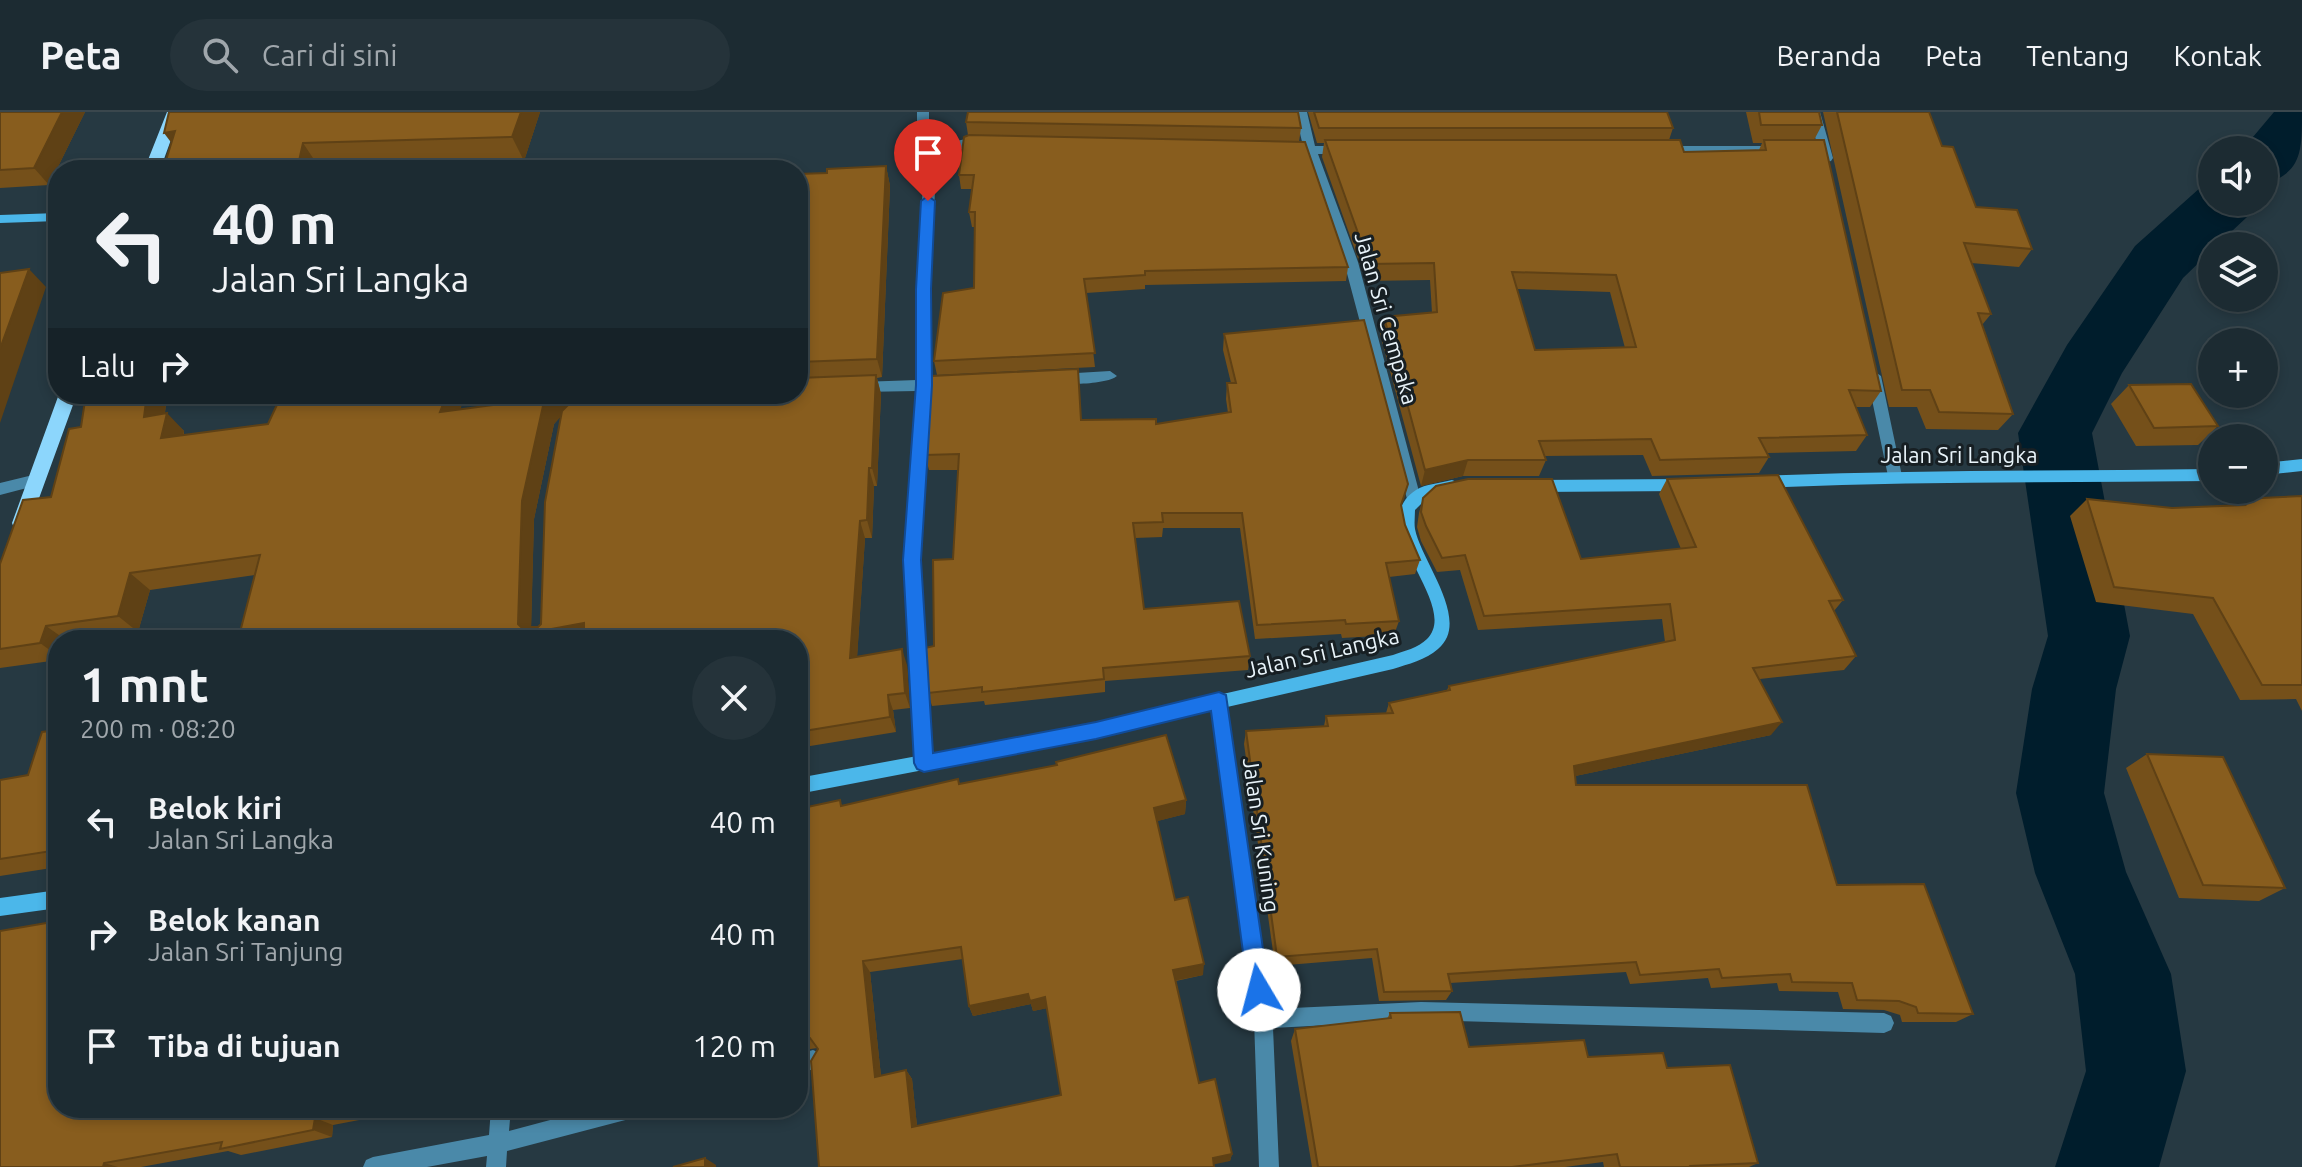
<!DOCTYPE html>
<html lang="id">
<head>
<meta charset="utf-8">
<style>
  :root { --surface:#1c2b32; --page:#25333a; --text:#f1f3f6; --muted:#a0a7ac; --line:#3a474d }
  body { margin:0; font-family:Ubuntu,sans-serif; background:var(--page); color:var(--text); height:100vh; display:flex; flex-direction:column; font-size:30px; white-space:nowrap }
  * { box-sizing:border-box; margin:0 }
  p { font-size:26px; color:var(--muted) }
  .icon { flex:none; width:44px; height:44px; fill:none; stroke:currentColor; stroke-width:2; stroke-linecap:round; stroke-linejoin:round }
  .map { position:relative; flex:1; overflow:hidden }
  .panel { position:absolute; left:48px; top:518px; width:760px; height:488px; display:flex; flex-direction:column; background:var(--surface); border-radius:32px; box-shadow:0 4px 12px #0003,0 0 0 2px var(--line) }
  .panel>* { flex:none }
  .hud { position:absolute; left:48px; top:48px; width:760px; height:244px; border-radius:32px; box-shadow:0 4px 12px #0003,0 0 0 2px var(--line); background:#1c2b32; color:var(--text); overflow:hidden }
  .tools { position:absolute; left:2198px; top:24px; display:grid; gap:16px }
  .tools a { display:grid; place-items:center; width:80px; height:80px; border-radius:50%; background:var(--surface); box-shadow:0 4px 12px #0003,0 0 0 2px var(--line); font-size:40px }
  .pin { position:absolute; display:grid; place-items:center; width:68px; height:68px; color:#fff; margin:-82px -34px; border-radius:50% 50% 50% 0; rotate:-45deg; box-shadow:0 0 8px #0007 }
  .pin .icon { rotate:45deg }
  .me { position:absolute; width:88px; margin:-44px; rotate:352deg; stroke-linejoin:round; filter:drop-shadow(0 0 6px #0008) }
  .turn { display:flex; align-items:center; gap:28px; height:168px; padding:0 32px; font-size:36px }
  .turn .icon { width:104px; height:104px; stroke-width:2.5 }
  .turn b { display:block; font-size:56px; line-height:68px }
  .then { display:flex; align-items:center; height:76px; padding:0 32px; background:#0003; gap:16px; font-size:30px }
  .round { display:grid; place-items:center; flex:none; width:84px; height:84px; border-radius:42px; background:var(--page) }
  .headline { display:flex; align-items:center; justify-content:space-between; height:136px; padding:0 32px }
  h1 { font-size:48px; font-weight:600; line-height:60px }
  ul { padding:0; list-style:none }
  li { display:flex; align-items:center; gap:24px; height:112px; padding:0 32px }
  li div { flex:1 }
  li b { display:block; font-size:30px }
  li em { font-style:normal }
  header { display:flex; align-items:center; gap:48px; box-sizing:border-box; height:112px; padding:0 40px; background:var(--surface); border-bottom:2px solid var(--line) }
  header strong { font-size:38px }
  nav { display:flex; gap:44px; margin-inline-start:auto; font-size:28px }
  .search { width:560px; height:72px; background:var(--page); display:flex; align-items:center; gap:20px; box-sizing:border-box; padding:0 28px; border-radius:44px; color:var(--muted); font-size:30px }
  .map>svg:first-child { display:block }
</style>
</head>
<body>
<header>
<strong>Peta</strong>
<div class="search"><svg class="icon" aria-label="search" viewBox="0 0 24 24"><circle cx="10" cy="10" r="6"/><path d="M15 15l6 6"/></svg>Cari di sini</div>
<nav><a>Beranda</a><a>Peta</a><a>Tentang</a><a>Kontak</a></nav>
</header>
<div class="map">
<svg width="2302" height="1055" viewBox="0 0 2302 1055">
  <rect width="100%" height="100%" fill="#263942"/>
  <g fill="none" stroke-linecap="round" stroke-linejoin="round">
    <path fill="#001d2c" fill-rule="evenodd" d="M2274,0h28c0,39 0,61 -38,72v-34h-22z
      M2212,72v18h44l-9,15 -31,29h-4v4l-29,28 -61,95 -30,60 38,203 -14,53 -12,104 22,79 45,102 15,97 -27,96h-104l31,-96 -11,-97 -40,-101 -19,-80 16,-104 16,-53 -30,-203 49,-88 68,-99 66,-59z"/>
    <path fill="#4a89a9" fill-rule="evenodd" d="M432,282h49c-10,9 -39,9 -49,0z"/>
    <path fill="#4a89a9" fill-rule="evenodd" d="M917,0h12v24l8,13c14,-8 39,-15 53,-6 -19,14 -42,-6 -54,28l-6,118 1,91 7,1 2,4 -2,4 -7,1 -11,170 12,203 -2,5 -6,3 -6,-3 -2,-5 -12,-203 13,-169 -57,1 -7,-5 7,-5 57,-2 -1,-91 8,-118 6,-13 -13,-22z
      M1295,0h12l8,34h29l6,4 -6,4h-26l40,108 63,237 -7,6 -7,-6 -63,-237 -39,-108h-18l-6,-4 6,-4h16z
      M1808,0h12l13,46 -2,3 -4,1 -6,-4z
      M1663,34h101l6,4 -6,4 -105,-1v-6z
      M1110,259l7,5c-9,8 -55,11 -64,3l7,-5z
      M1874,259l7,5 21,100 -7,6 -7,-6 -21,-100z
      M37,362l7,6 -2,4 -42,11v-12z
      M1219,581l6,2 2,5 44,309 150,-7 463,11 7,3 3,7 -3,7 -7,3 -463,-13 -148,8 6,139h-20l-5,-148 -43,-319 2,-5z
      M813,938l7,3 3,7 -3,7 -22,7v-20z
      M491,996h20l-2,23 86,-23h48l-3,7 -7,3 -126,33 -1,16h-20l1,-11 -60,11h-64l3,-7 7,-3 116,-22z"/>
    <path fill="#4bb7ea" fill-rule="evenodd" d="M58,101v8l-58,2v-8z
      M2302,347v12l-38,4v-12z
      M2212,357v12c-151,2 -302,0 -453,7l-7,-6 7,-6c151,-6 302,-5 453,-7z
      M1684,367l7,6 -7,6 -149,1 -7,-6 7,-6z
      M1452,368l5,2 2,4 -2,4 -31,9 -11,11c0,6 -1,13 0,19 6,32 57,92 23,120 -12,11 -30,15 -45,20l-297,68 -298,57v-16l298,-55 297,-68c11,-4 25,-7 34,-16 35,-35 -66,-113 -11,-149 9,-6 25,-7 36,-10z
      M58,778v18l-58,8v-18z"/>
    <path fill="#8cd6fc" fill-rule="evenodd" d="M167,0h14l-21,58h-16z
      M59,282h18l-47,129 -2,5h-14l-2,-5z"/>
  </g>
  <path fill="#75501a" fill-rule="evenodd" d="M0,0h85l-36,73 -49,3z
    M169,0h371l-16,49 -205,6 -147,-24z
    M1308,0h359l6,16 -4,12 15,12 75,-2 3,-7h-9l-7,-31h73l3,13 -8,15 67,251 -11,16h-14l11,28 -11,16 -89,2 2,4 -10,16 -107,3 -9,-21 -99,1 2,4 -7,16h-76l-42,10 -41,-152 4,-17 48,-4 -2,-33 -64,1 -44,-124 2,-14h-7zM1517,177l93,3 15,56 -90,2z
    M1823,0h106l13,34 34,61 56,42 -13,18 -48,-4 20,51 -9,11 31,89 -15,16 -72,-1 -9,-22h-28z
    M966,10l335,6 -2,14 49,125 -2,14 -201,4v4l-59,4 9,74 -158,8 -3,-14 40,-73 1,-61h-3l-3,-15 3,-23h-11l-2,-14 9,-40z
    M886,54l4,20 -8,191 -5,1 4,16 -4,92h-3l-2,52h-7l-8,119 50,8 3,43 -17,2 3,22 -98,16v-108h-560l17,-65 -105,15 -12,42 -57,8h-23v20l-58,8v-104l51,-67 30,-70 86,-33 -2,19 19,18v4l279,-33 -3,7 338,-15v-220l29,-1zM561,304l-20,208 -3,3h-7l3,-108 20,-95z
    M1224,222l177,173 4,18 15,35 -5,14 -26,3 10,44 -5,14 -52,3 -1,-4 -86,5 -15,-111h-77l-1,9 -27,1 9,71 106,47 -2,14 -143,11v11l-120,13 -1,-4 -52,5 -4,-13 6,-47 19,-87 5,-89h-29l-4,-15 231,-31 72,-11 -2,-14 1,-16h4l-8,-33z
    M2129,273l89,41 -20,19 -62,1 -25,-42z
    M1667,367l176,121 -9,11 22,45 -12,14 -84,9 11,56 -196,41 1,9 261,100 136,129 -17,8h-54l-2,-7 -16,-5 -41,-1 -5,-17 -59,-1 -2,-8 -66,5 -3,-10 -78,6 -4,-12 -176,11 2,8 -6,9 -67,1 -7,-43 -97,8 -31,-222 2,-13 78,-5 2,-10 60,-3 3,-10 58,-13 2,-4 216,-44 -3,-23 -184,11 -18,-60 -23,2 -16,-31 -4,-14 2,-14 4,-15 158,61 100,-10 -22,-55z
    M2302,384v215l-6,-12 -56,1 -47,-86 -97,-12 -26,-86 17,-17 85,9 62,-3 7,-6z
    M58,618v137l-58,9v-96l28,-5z
    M2147,642l138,134 -26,13 -80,-3 -53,-130z
    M960,672l226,16 -1,14 -28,7 18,79 28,75 -27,6 23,102 33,71 -2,7 -411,6 -1,-118 -1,-1 -19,3v-242l45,-3zM963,847l6,47 4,10 58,-12 2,7 14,-3 14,87 -144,31 -5,-47 -6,-9 -25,6 -11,-104z
    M1390,901l79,34 119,10 79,11 91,95 -9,4h-145l-1,-5 -38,5h-253l-21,-126 4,-12 92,-10z
    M58,996h364l-89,17 -1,12 -91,18 -13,-4 -87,16h-141z"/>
  <path fill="#5f4115" d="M62,0h23l-36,73 -15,-17z
    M521,0h19l-16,49 -12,-24z
    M175,19l7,26 -18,-24z
    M303,31l16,24 -1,3h-21z
    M886,54l4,20 -8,191 -5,-18z
    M29,157l17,18 -46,136v-74z
    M876,263l5,19 -4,92 -5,-18z
    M147,282h20l-4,34 4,-15 17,18 -5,25 -18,-18 -17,-21z
    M447,282h11l5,8 -11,28 -12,-18z
    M554,282h53l-34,9 -19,21 -20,95 -3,114 53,-10 7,17h-83v-3l10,-13 4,-123 21,-95z
    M1468,348l-5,16 -42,10 4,-16z
    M869,356l5,18 -2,52 -5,-18z
    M860,409l5,17 -9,136 -6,-16z
    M130,461l20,17 -12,42 -20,-16z
    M46,514l20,14h-8v16l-18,-13z
    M902,537l5,16 3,43 -5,-15z
    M888,583l5,15 3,22 -6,-15z
    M1782,610l-11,13 -205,43 8,-12z
    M1186,688l-1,14 -31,8v-14z
    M863,849l7,11 12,114 -7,-9z
    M1204,852l-1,11 -30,6v-11z
    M1028,882l17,3 3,11 -15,3 -2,-7 -58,12 -4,-10z
    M906,958l6,9 6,56 -6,-8z
    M315,1006l18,7 -1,12 -19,-7z
    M1232,1042l-2,7 -19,4 2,-7z
    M705,1046l11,7v2h-11z
    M104,1051l14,4h-15z"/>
  <path fill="#885d1e" stroke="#5f4115" stroke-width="2" fill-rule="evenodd" d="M0,0h62l-28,56 -34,2z
    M169,0h352l-9,25 -209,6 -6,27h-134l12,-39 -11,2z
    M968,0h330l3,16 -335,-6z
    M1314,0h353l6,16h-354z
    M1759,0h60l3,13h-61z
    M1837,0h92l13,34 11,1 23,60 41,3 15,39 -68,-6 27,71 -13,-1 35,101 -74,-2 -9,-22h-28z
    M969,23l336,7 43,125 -203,4v4l-61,4 11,74 -161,8 9,-68 31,-5 1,-76h-6l5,-37h-15l5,-38z
    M1325,28h355l4,12 82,-2 -2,-10h60l57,251 -32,-1 18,45 -108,3 10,19 -109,3 -9,-21 -112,2 7,19h-78l-43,10 -41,-153 53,-5 -3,-49 -65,1zM1512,160l104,3 20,72 -101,3z
    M886,54l-9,193 -79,3v-188l29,-1v-4z
    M29,157l-29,80v-76z
    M1364,208l44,164 -7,21 4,20 15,35 -34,3 13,58 -53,3 -1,-4 -88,5 -15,-112h-80l1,9 -30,1 11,86 95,-8 11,55 -147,12 1,11 -122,13v-5l-54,6 -3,-45 9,-2 -1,-86 20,-1 6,-105 -34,1 6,-79 147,-7 3,51 75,-1v5l75,-12 -4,-29h9l-12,-49z
    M876,263l-4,93h-3l-2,52 -7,1 -10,137 52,-9 3,44 -17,2 2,22 -92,15v-92h-214v-17l-76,14v3h-270l22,-85 -130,18 -12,43 -72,10 -6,17 -40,6v-85l23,-64 28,-3 18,-68 12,-2 5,-33h61l-3,23 23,-4 -6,25 107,-14 14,-30h165l-7,18 91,-12 1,-6h22l-11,12 -21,95 -4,123 3,3h17l3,-3 4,-122 17,-91 13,-13 13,-4h210v-16z
    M2191,272l27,42 -64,2 -25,-43z
    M1778,363l65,125 -14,1 27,55 -103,12 29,54 -208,44 2,19h231l30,100 87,-1 49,130 -55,-1 -2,-6 -17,-6 -42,-1 -5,-17 -60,-1 -2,-8 -68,4 -3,-9 -79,6 -4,-13 -188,12 4,17 -68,1 -7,-43 -100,8 -31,-226 82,-5 -2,-10 67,-3 -4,-10 61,-13 -1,-4 226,-46 -5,-36 -186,12 -19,-61 -23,3 -16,-32 -5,-14 2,-14 13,-12 32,-7h84l29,80 115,-12 -29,-68z
    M2302,384v189h-40l-49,-87 -99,-11 -27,-88 85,9 73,-3 -4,-6z
    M58,618v120l-58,9v-79l28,-5 14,-43z
    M1166,623l20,65 -32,8 21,92 13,-3 16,67 -31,6 26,113 16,-4 17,75 -19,4 1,9h-395l-8,-106 7,-12 -8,-11 -12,2v-231l42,-9 1,6 117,-27 1,5 98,-19 -1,-3zM961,835l8,59 59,-12 2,7 15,-4 16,98 -149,32 -6,-57 -31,7 -12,-116z
    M2147,642l76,3 62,131 -82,-3z
    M58,809v187h310l-53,10 -2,12 -93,19 2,-7 -118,21 -1,4h-103v-236z
    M1460,900l9,35 115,-7 4,17 75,-4 4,15 63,-3 28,98 -67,3 1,1h-72l-3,-13 -105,13h-194l-23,-138 96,-11 -1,-5z
    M705,1046v9h-32z"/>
  <path fill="#1a73e8" stroke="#114b97" stroke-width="2" d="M928,84l7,5 -4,88 1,96 -11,175 12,193 163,-31 123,-30 7,3 43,295 -3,7 -7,3 -8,-3 -3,-7 -37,-279 -115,28 -172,33 -7,-3 -3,-6 -11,-203 13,-175v-96l5,-88z"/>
  <g text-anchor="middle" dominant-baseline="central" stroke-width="6" stroke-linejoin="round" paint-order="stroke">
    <g font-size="22" fill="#e9f4fa" stroke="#171f23">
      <text transform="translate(1387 206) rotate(74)">Jalan Sri Cempaka</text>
      <text x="1959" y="342">Jalan Sri Langka</text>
      <text transform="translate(1322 540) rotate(-13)">Jalan Sri Langka</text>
      <text transform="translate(1262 723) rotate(82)">Jalan Sri Kuning</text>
    </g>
  </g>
</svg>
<div class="tools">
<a><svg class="icon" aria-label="sound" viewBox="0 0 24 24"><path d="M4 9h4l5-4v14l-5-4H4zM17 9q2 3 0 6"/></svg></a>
<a><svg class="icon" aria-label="layers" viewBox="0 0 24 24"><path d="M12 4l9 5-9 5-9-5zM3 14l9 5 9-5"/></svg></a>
<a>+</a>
<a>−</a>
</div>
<div class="pin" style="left:928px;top:89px;background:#d93025"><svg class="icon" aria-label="arrive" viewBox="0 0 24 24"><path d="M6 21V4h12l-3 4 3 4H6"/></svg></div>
<svg class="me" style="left:1259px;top:878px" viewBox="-20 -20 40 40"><circle r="19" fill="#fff"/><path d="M0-13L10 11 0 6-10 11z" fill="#1a73e8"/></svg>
<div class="hud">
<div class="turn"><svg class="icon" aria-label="left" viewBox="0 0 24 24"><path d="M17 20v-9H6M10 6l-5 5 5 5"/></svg><div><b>40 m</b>Jalan Sri Langka</div></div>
<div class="then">Lalu<svg class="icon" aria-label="right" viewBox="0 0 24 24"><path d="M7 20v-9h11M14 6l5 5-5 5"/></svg></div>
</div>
<section class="panel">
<div class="headline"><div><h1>1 mnt</h1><p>200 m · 08:20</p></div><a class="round"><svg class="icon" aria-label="close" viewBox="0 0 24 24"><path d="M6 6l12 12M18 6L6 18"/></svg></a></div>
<ul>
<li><svg class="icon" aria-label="left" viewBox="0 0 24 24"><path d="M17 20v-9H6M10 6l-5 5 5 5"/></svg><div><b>Belok kiri</b><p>Jalan Sri Langka</p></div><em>40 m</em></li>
<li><svg class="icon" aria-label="right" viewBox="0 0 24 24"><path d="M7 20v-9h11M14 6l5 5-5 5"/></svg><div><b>Belok kanan</b><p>Jalan Sri Tanjung</p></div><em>40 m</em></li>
<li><svg class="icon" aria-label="arrive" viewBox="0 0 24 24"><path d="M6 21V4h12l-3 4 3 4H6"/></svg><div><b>Tiba di tujuan</b></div><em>120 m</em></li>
</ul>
</section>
</div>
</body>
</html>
